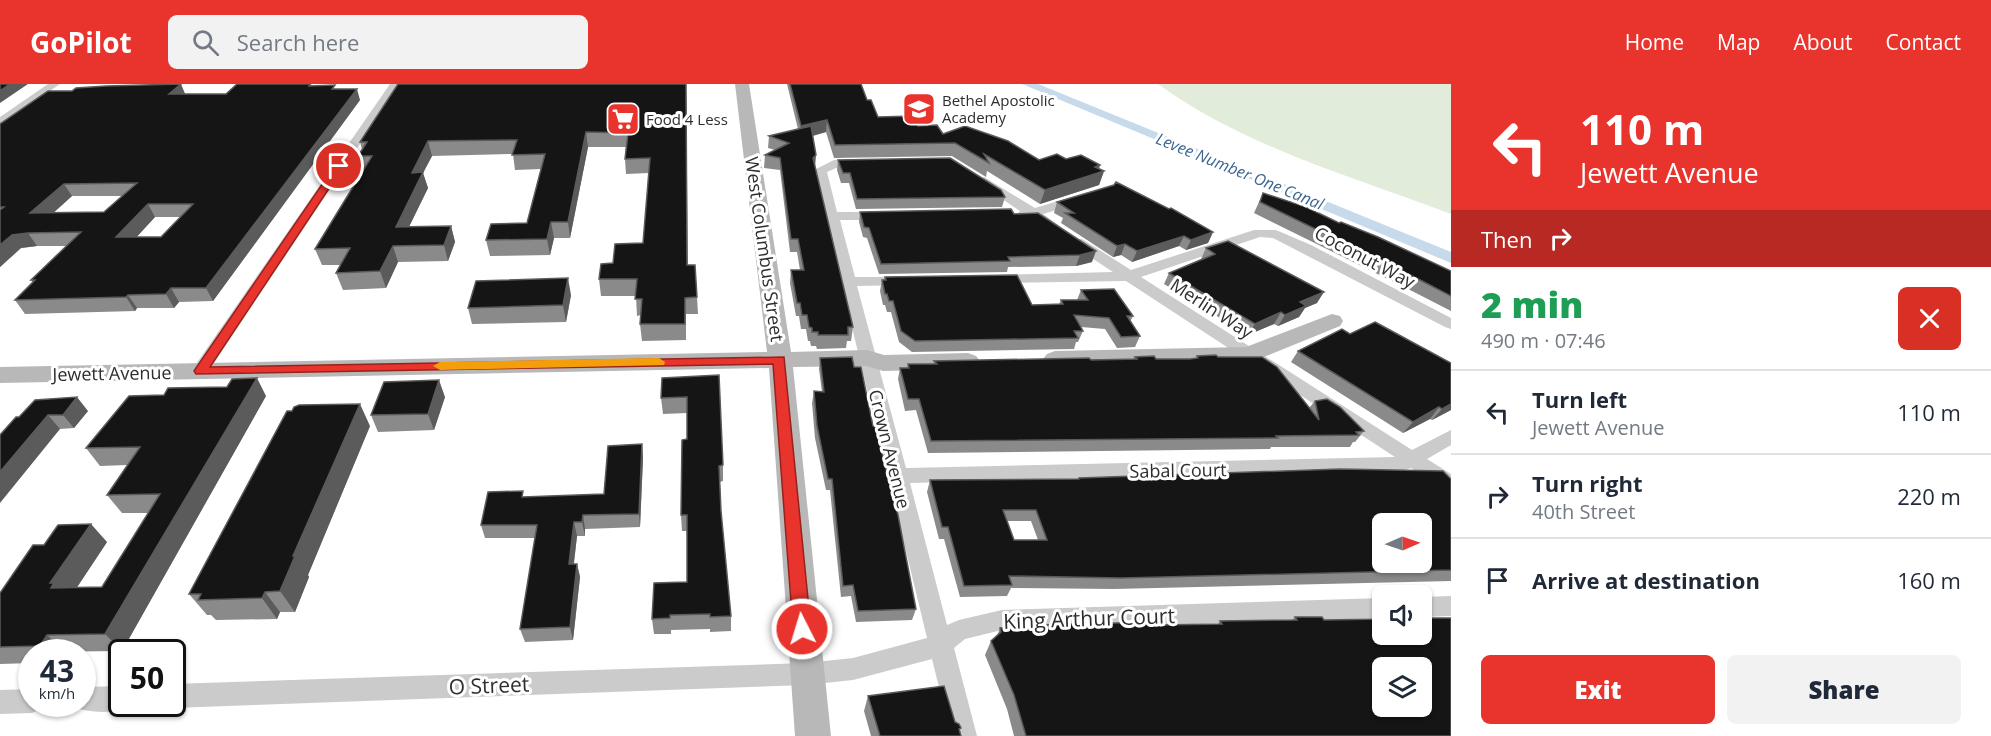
<!DOCTYPE html>
<html lang="en">
<head>
<meta charset="utf-8">
<style>
  :root { --surface:#fff; --page:#f2f2f3; --text:#1f2937; --muted:#747a83; --line:#e0e1e3; --accent:#e8342d }
  body { margin:0; font-family:"Open Sans",sans-serif; background:var(--page); color:var(--text); height:100vh; display:flex; flex-direction:column; font-size:22px; white-space:nowrap }
  * { box-sizing:border-box; margin:0 }
  p { font-size:20px; color:var(--muted) }
  .icon { flex:none; width:33px; height:33px; fill:none; stroke:currentColor; stroke-width:2; stroke-linecap:round; stroke-linejoin:round }
  .map { position:relative; flex:1; overflow:hidden }
  .side { display:flex; flex-direction:column; background:var(--surface); width:540px }
  .side>* { flex:none }
  .top-card { background:#e8342d; color:#fff; overflow:hidden }
  .needle { width:39px; rotate:88deg }
  .fabs { position:absolute; left:1372px; top:429px; display:grid; gap:12px }
  .fabs a { display:grid; place-items:center; width:60px; height:60px; border-radius:9px; background:var(--surface); box-shadow:0 2px 4px #0004; font-size:30px }
  .speed { position:absolute; left:18px; top:555px; display:flex; gap:12px; font-size:30px; font-weight:700; text-align:center }
  .speed>* { display:grid; place-content:center; width:78px; height:78px; border-radius:50%; background:var(--surface); box-shadow:0 2px 4px #0004; line-height:1 }
  .speed small { font-size:15px; font-weight:400 }
  .speed .limit { border:3px solid #111; border-radius:9px; background:#fff; color:#111 }
  .pin { position:absolute; display:grid; place-items:center; width:51px; height:51px; color:#fff; margin:-26px; border:3px solid #fff; border-radius:50%; box-shadow:0 2px 6px #0007 }
  .me { position:absolute; width:66px; margin:-33px; rotate:355deg; stroke-linejoin:round; filter:drop-shadow(0 0 4px #0008) }
  .turn { display:flex; align-items:center; gap:21px; height:126px; padding:0 30px; font-size:27px }
  .turn .icon { width:78px; height:78px; stroke-width:2.5 }
  .turn b { display:block; font-size:42px; line-height:51px }
  .then { display:flex; align-items:center; height:57px; padding:0 30px; background:#0003; gap:12px; font-size:22px }
  .round { display:grid; place-items:center; flex:none; width:63px; height:63px; border-radius:9px; background:var(--page) }
  .summary { display:flex; align-items:center; justify-content:space-between; height:102px; padding:0 30px }
  h1 { font-size:36px; font-weight:800; line-height:45px; color:#1e9e55 }
  .cta { display:flex; gap:12px; margin-top:auto; padding:12px 30px }
  .cta a { flex:1; height:69px; border-radius:9px; background:var(--accent); color:#fff; font-size:24px; font-weight:800; line-height:69px; text-align:center }
  .cta a+a { background:var(--page); color:var(--text) }
  ul { padding:0; list-style:none }
  li { display:flex; align-items:center; gap:18px; height:84px; padding:0 30px; border-top:2px solid var(--line) }
  li div { flex:1 }
  li b { display:block; font-size:22px }
  li em { font-style:normal }
  header { display:flex; align-items:center; gap:36px; box-sizing:border-box; height:84px; padding:0 30px; background:var(--accent); color:#fff }
  header strong { font-size:28px }
  nav { display:flex; gap:33px; margin-inline-start:auto; font-size:21px }
  .search { width:420px; height:54px; background:var(--page); display:flex; align-items:center; gap:15px; box-sizing:border-box; padding:0 21px; border-radius:9px; color:var(--muted); font-size:22px }
  main { display:flex; flex:1; min-height:0 }
  .map>svg:first-child { display:block }
</style>
</head>
<body>
<header>
<strong>GoPilot</strong>
<div class="search"><svg class="icon" aria-label="search" viewBox="0 0 24 24"><circle cx="10" cy="10" r="6"/><path d="M15 15l6 6"/></svg>Search here</div>
<nav><a>Home</a><a>Map</a><a>About</a><a>Contact</a></nav>
</header>
<main>
<div class="map">
<svg width="1451" height="652" viewBox="0 0 1451 652">
  <rect width="100%" height="100%" fill="#fff"/>
  <path fill="#e2ecdb" d="M1158,0h293v130c-98,-37 -208,-68 -293,-130z"/>
  <g fill="none" stroke-linecap="round" stroke-linejoin="round">
    <path fill="#c7daec" fill-rule="evenodd" d="M1022,0h16l413,168v11z"/>
    <path fill="#cbcbcb" fill-rule="evenodd" d="M48,0h12l-60,41v-8z
      M390,0h10l-194,291h-12l-3,-4 3,-4z
      M863,75l4,1v6l-31,2 -9,4 10,40h46l7,4 -7,4h-43l15,57h51l7,4 -7,4 -49,1 49,182 489,-11 -269,-176 -130,2 -7,-4 7,-4 117,-3 -41,-27 -2,-3 2,-3h10l49,31 123,-40h22l35,15 140,73v11l-6,-2 -172,-89 -13,-1 -119,40 271,173 39,-20v15l-24,14 24,15v18l-40,-24 -9,3 -492,12 37,142 12,-5 43,-10 381,-12v20l-381,12 -37,9 -11,9 23,88h-26l-19,-77 -79,21 -47,5 -634,23 -9,-4h9v-20l634,-21 47,-5 74,-20 -113,-468 20,-10z
      M984,93l51,31 44,-13 7,4 -2,3 -41,12 18,13 -7,4 -24,-14 -10,-1 -2,-3 2,-2 -40,-27 -2,-3z
      M1451,512v20l-29,1v-20z
      M122,602v18h10c-10,11 -45,9 -59,3l-1,-3h10v-17z
      M32,605v15h11l-2,5 -9,4 -32,1v-24z"/>
    <path fill="#b8b8b8" fill-rule="evenodd" d="M735,0h14l42,268 76,-2 17,5 84,-2 8,3 4,5 -4,5 -8,3 -85,2 -17,-5 -73,1 38,369h-36l-26,-368 -769,15v-16l767,-15z
      M1332,230l8,2 3,5 -3,5 -91,37 -194,4 -8,-3 -4,-5 4,-5 8,-3 191,-4z"/>
  </g>
  <path fill="#8a8a8a" fill-rule="evenodd" d="M237,0h74l1,2 24,3 24,11 -147,201 -34,1 -5,6h-37l-2,3 -110,3 -10,-14 18,-17 -2,-3 36,-34h-30l-16,2 -21,19v-143l185,-30h41zM72,112h50l-18,16h-50zM155,133h26l-20,20h-25z
    M686,0l2,181 9,32 1,17h-12v26l-44,1 -2,-17 1,-9 -4,1 -1,-20h-35l-2,-17 14,-16 30,-20 6,-70 -23,1 -1,-15 1,-12h-38l-18,91h-16l-4,17 -60,1 -4,-16 41,-17 14,-54 -26,1 -2,-16 -81,2 -9,17 5,15 -19,39 42,-1 4,16 -7,19 -50,1 -12,26 -43,2 -7,-17 5,-8h-19l-7,-16 48,-79 -5,-14 4,-7 -2,-7z
    M787,0h74l6,16 11,17 40,9 25,8 96,26 27,-1 34,6 -1,4 5,2 -5,14 -59,19 -53,-33 -1,6 -34,-21 -118,2 -8,-26 -13,4 2,31 38,160 -2,14h-4l-1,7 -29,1 -1,-3h-5l-1,-5h-2l-2,-12h-5l-2,-13h-3l-6,-33 1,-13h9l-3,-18h-7l-10,-82 -16,-2 1,-13 10,-5 -7,-2 1,-12 29,-7z
    M838,76l167,37 -3,10 -146,2 -7,-26h-8l-4,-13z
    M1263,109l76,30 112,48v40l-37,-19 -160,-79z
    M1057,118l156,30 -5,11 -22,7 -7,-4 -47,16 -11,-7 -8,2 -52,-34 2,-5 -9,-5z
    M860,128l154,2 78,48 -16,4 -68,1 -1,5 -128,2 -12,-36 -4,-1 -4,-15z
    M1206,164l111,55 -12,5 -6,9 -21,9 -4,-2 -26,11 -84,-51 5,-11 32,-14z
    M885,193l147,28 27,-1 2,-4h16l4,-10 52,26 -3,6 10,14 -5,11 -18,1 -12,-19 -24,-2 2,4 -5,11h-2l-2,7 -162,3 -13,-10 -8,-30h-4l-2,-7h-2l-3,-14 2,-11h2z
    M571,211l-5,27 -94,2 -4,-16z
    M1298,267l153,59 -19,10 -2,-1 -27,14 -112,-71z
    M1197,272l21,1 91,51 6,-7 49,30 -9,11h-2l-3,5h-79l-1,2 -342,4 -12,-43 -11,1 -7,-32 2,-11h7l1,-4h26v-3l199,-2 2,-2 21,2h34l6,-1z
    M820,274l34,9 19,59 43,183 -4,11 -56,2 -5,-26 -10,1 -11,-107h-4l-11,-52 -3,-35 2,-12 8,1 -3,-23z
    M719,291l4,90v16l-3,1 1,29 10,105v15l-21,1v-3l-39,1v4h-17l-2,-15 35,-37v-51h-5l-1,-16 6,-76v-26l-24,1 -2,-16z
    M266,312l-144,255 -90,1v11l-32,1v-71l107,-51 -30,45h25l46,-74h-26l-15,-18 20,-30 -27,1 -14,-18z
    M445,313l-11,33 -56,2 -7,-17z
    M88,327l-14,17 -14,1 -44,-12z
    M370,342l-62,149 1,2 -14,35h-15l-3,7 -61,1 -5,-5h-4l-18,-21z
    M642,360l1,14 -3,69 -55,2v7h-8l-3,28h3l3,13 -7,63 -48,2 -5,-13 15,-91h-50l-4,-13 44,-28 79,-3z
    M1079,394l372,1v102l-337,8 -103,-1 -4,8 -47,1 -16,-58h-5l-12,-47 3,-12 148,-1zM1007,437h24l7,19h-24z
    M1295,533l29,3 127,116h-437l-7,-27 -22,-54 6,-14 6,-5 3,-8 218,-4 2,-3 72,-1z
    M868,612l87,26 6,14h-90l-7,-25z"/>
  <path fill="#5b5b5b" d="M10,0h18l-28,19v-12z
    M181,0l5,12 -17,-2z
    M357,5l3,11 -147,201 -7,-13z
    M827,36l-1,12 -26,7 1,-13z
    M586,48l2,15 -18,91 -2,-16z
    M428,57l4,15 -9,17 5,15 -27,55 -5,-16 16,-54z
    M816,71l-1,12 -3,4 1,-13z
    M1100,81l-3,9 7,-3 -5,14 -59,19 5,-14 50,-23z
    M64,100l8,12 -33,30 -9,-13z
    M148,120l7,13 -31,34 -8,-14z
    M551,138l3,16 -4,17 -3,-16z
    M451,142l4,16 -7,19 -4,-16z
    M1213,148l-5,11 -22,7 5,-10z
    M28,149l9,13 -16,2 -21,19v-22l12,-10z
    M1184,152l-5,10 -47,16 5,-11z
    M1125,160l-4,11 -8,2 4,-11z
    M393,162l5,16 -12,26 -6,-17z
    M1096,167l-4,11 -16,4 4,-11z
    M568,194l3,17 -5,27 -3,-17z
    M171,204l8,14 -5,6 -8,-14z
    M1324,208l-7,11 -12,5 -6,9 -21,9 7,-11 15,-13z
    M128,211l9,13 -2,3 -9,-14z
    M1281,228l-7,12 -26,11 7,-11z
    M257,294l9,18 -144,255 -17,-17z
    M439,296l6,17 -11,33 -6,-16z
    M77,313l11,14 -14,17 -11,-13z
    M360,320l10,22 -62,149 1,2 -14,35 -15,-21 13,-35z
    M1451,320v6l-19,10 10,-11z
    M1439,323l-9,12 -27,14 10,-11z
    M48,331l12,14 -60,74v-31z
    M642,360l1,14 -3,69 -1,-13z
    M583,431l2,14v7l-3,-14z
    M574,438l3,14 -5,41 -3,-13z
    M91,440l16,18 -37,56 -19,-10 -1,-5z
    M577,480l3,13 -7,63 -3,-13z
    M265,508l15,20 -3,7 -15,-21z
    M47,551l19,17h-19l-7,-6z"/>
  <path fill="#151515" stroke="#5b5b5b" stroke-width="1.5" fill-rule="evenodd" d="M0,0h10l-10,7z
    M181,0l-12,10h57l11,-10h73l-1,2 26,-1 -3,4h25l-151,199h-35l-5,6 -38,1 -2,2 -111,3 20,-20h-4l50,-48 -53,1 -16,2 -12,10v-35l4,-3h-4v-83l48,-33h24l4,-3 30,-2zM137,99l-33,29 -74,1 34,-29zM148,120h45l-32,33h-45z
    M398,0h288l1,181h8l2,32 -12,1v26h-45l2,-25h-7l2,-20h-38l2,-15 12,-1 2,-19 28,-1 7,-85 -25,1 3,-26 -42,-1 -18,90h-17l-4,17 -61,1 5,-16 36,-1 18,-69 -33,1 5,-15 -89,1 -16,32 11,-1 -27,55 55,-1 -7,19 -51,1 -13,25 -44,2 14,-25 -35,1 57,-93h-14l9,-14h-7z
    M790,0h71l6,16h4l7,17 35,-1 5,10 19,-1 6,9 22,-8 43,15 31,19 18,-6 9,5 15,-4 19,10 -5,2 9,4 -59,19 -61,-36 5,9 -34,-20 -120,2 -8,-25 -26,6z
    M811,42l5,29 -3,3 40,169h-5v8h-30v-3h-6v-4l-3,-1 -2,-12h-5l-2,-12h-3l-6,-33h13l-6,-31h-7l-11,-81 -15,-3 24,-12 -20,-7z
    M950,74l51,32 4,7 -148,2 -7,-26h-7l-5,-13z
    M1116,98l53,27 2,-1 42,24 -22,8 -7,-4 -47,15 -12,-7 -8,2 -52,-33h9l-17,-11 57,-17z
    M1263,109l43,14 33,16 2,-1 37,15 73,34v25l-29,-15 -162,-79z
    M1011,125l3,5 24,-1 58,38 -16,4 -72,2 2,4 -129,3 -12,-36 -5,-1 -4,-15z
    M1228,157l96,51 -24,10 6,4 -21,9 -4,-3 -26,12 -86,-51 46,-19 -9,-6z
    M1017,191l15,30 31,-1 -2,-4h27l-7,-10 33,-1 19,27h-6l13,20 -19,1 -12,-19 -35,-3 9,16h-9l4,7 -163,3 -14,-10 -8,-30h-4l-2,-7h-2l-3,-14h4l-1,-3z
    M568,194l-5,27 -95,3 8,-27z
    M1375,238l76,41v41l-9,5 -3,-2 -26,15 -115,-71 44,-22 8,5z
    M1216,271l2,2h44l15,10 42,53 -4,-19 12,-2 13,8 24,24 -8,1 3,3 -83,1 2,2 -347,3 -12,-42h-11l-8,-31h9l-1,-4h29l-3,-3 155,-3 2,2 46,-1 -2,-2 19,-1 2,3h34l8,-1 -1,-2z
    M852,273l2,10h7l12,59h2l23,89 18,94 -58,2 -5,-26 -10,1 -11,-107h-4l-11,-53 -3,-35 10,1 -4,-34z
    M719,291l4,90 -4,1 2,45 10,105 -21,1v-3l-40,1v3l-18,1 2,-36 33,-1v-67h-6l1,-75 5,-1v-42l-26,1 1,-20z
    M257,294l-152,256 -58,1 -7,11 -40,1v-54l33,-48h11l14,-20 33,-1 -41,59h4l-3,5 51,-1 58,-93 -53,1 33,-48 -54,1 43,-52 35,-1 4,-7 59,-1 5,-8z
    M439,296l-11,34 -57,1 13,-33z
    M77,313l-14,18h-15l-48,57v-37l16,-18h3l16,-17z
    M360,320l-67,152h2l-15,35 -15,1 -3,6 -64,2 3,-6h-12l98,-183h5l2,-4 5,-2z
    M642,360l-3,70 -56,1 -1,7h-8l-5,42h8l-7,63 -50,2 17,-104h-56l7,-33 35,-1 -1,6 82,-3 4,-48z
    M1340,385l103,2 8,8v91l-330,8 -112,-2 3,9 -48,1 -16,-59h-6l-12,-47 149,-1v-1zM1003,426h33l11,30h-33zM1383,440h39v38h-39z
    M1295,533h27l2,3 59,-1v15h39v-16h29v118h-425l-12,-41 -23,-54 10,-9 -1,-4 35,-3 121,-3 1,3 65,-1 -2,-3 77,-1zM1383,584h39v38h-39z
    M944,602l11,36 4,2 2,4 -2,1 2,7h-81l-12,-40z"/>
  <path fill="#e8342d" stroke="#97221d" stroke-width="1.5" d="M336,80l8,2 -134,201 574,-10 27,272 -3,5 -6,3 -6,-3 -3,-5 -20,-265 -577,10 -2,-3 2,-3z"/>
  <path fill="#f59e0b" d="M659,274l6,4 -1,3 -224,5 -7,-4 7,-4z"/>
  <defs>
    <g id="school-square" transform="scale(1.725)"><rect x="-9" y="-9" width="18" height="18" rx="4" fill="#e8342d" stroke="#fff"/><path d="M0-5L7-2L0 1L-7-2ZM-4 1L0 2.5L4 1V4Q0 6-4 4Z" fill="#fff"/></g>
    <g id="supermarket-square" transform="scale(1.725)"><rect x="-9" y="-9" width="18" height="18" rx="4" fill="#e8342d" stroke="#fff"/><path d="M-6-5.5h2.5l.6 2H6L4.5 2H-2.5L-4.4-4H-6ZM-1.5 3.2a1.3 1.3 0 1 0 .1 0ZM3 3.2a1.3 1.3 0 1 0 .1 0Z" fill="#fff"/></g>
  </defs>
  <g fill-rule="evenodd">
    <use href="#school-square" x="919" y="25"/>
    <use href="#supermarket-square" x="623" y="35"/>
  </g>
  <g text-anchor="middle" dominant-baseline="central" stroke-width="6" stroke-linejoin="round" paint-order="stroke">
    <g font-size="15" fill="#2e2e2e" stroke="#fff" text-anchor="start">
      <text x="942" y="16">Bethel Apostolic<tspan x="942" dy="17">Academy</tspan></text>
      <text x="646" y="35">Food 4 Less</text>
    </g>
    <g font-size="16" font-style="italic" fill="#3b6691" stroke="#fff">
      <text transform="translate(1240 87) rotate(22)">Levee Number One Canal</text>
    </g>
    <g font-size="18" fill="#2e2e2e" stroke="#fff">
      <text transform="translate(765 165) rotate(82)">West Columbus Street</text>
      <text transform="translate(1365 173) rotate(28)">Coconut Way</text>
      <text transform="translate(1212 224) rotate(33)">Merlin Way</text>
      <text transform="translate(112 289) rotate(-1)">Jewett Avenue</text>
      <text transform="translate(890 365) rotate(76)">Crown Avenue</text>
      <text transform="translate(1178 386) rotate(-1)">Sabal Court</text>
    </g>
    <g font-size="21" fill="#2e2e2e" stroke="#fff">
      <text transform="translate(1089 534) rotate(-2)">King Arthur Court</text>
      <text transform="translate(489 601) rotate(-2)">O Street</text>
    </g>
  </g>
</svg>
<div class="fabs">
<a><svg class="needle" viewBox="-14 -14 28 28"><path d="M0-13l5 13h-10z" fill="#e53935"/><path d="M0 13l5-13h-10z" fill="#747a83"/></svg></a>
<a><svg class="icon" aria-label="sound" viewBox="0 0 24 24"><path d="M4 9h4l5-4v14l-5-4H4zM17 9q2 3 0 6"/></svg></a>
<a><svg class="icon" aria-label="layers" viewBox="0 0 24 24"><path d="M12 4l9 5-9 5-9-5zM3 14l9 5 9-5"/></svg></a>
</div>
<div class="speed"><div>43<small>km/h</small></div><div class="limit">50</div></div>
<div class="pin" style="left:339px;top:82px;background:#d93025"><svg class="icon" aria-label="arrive" viewBox="0 0 24 24"><path d="M6 21V4h12l-3 4 3 4H6"/></svg></div>
<svg class="me" style="left:802px;top:545px" viewBox="-20 -20 40 40"><circle r="17" fill="#e8342d" stroke="#fff" stroke-width="3"/><path d="M0-11L8 9 0 5-8 9z" fill="#fff"/></svg>
</div>
<section class="side">
<div class="top-card">
<div class="turn"><svg class="icon" aria-label="left" viewBox="0 0 24 24"><path d="M17 20v-9H6M10 6l-5 5 5 5"/></svg><div><b>110 m</b>Jewett Avenue</div></div>
<div class="then">Then<svg class="icon" aria-label="right" viewBox="0 0 24 24"><path d="M7 20v-9h11M14 6l5 5-5 5"/></svg></div>
</div>
<div class="summary"><div><h1>2 min</h1><p>490 m · 07:46</p></div><a class="round" style="background:#d93025;color:#fff"><svg class="icon" aria-label="close" viewBox="0 0 24 24"><path d="M6 6l12 12M18 6L6 18"/></svg></a></div>
<ul>
<li><svg class="icon" aria-label="left" viewBox="0 0 24 24"><path d="M17 20v-9H6M10 6l-5 5 5 5"/></svg><div><b>Turn left</b><p>Jewett Avenue</p></div><em>110 m</em></li>
<li><svg class="icon" aria-label="right" viewBox="0 0 24 24"><path d="M7 20v-9h11M14 6l5 5-5 5"/></svg><div><b>Turn right</b><p>40th Street</p></div><em>220 m</em></li>
<li><svg class="icon" aria-label="arrive" viewBox="0 0 24 24"><path d="M6 21V4h12l-3 4 3 4H6"/></svg><div><b>Arrive at destination</b></div><em>160 m</em></li>
</ul>
<div class="cta"><a>Exit</a><a>Share</a></div>
</section>
</main>
</body>
</html>
